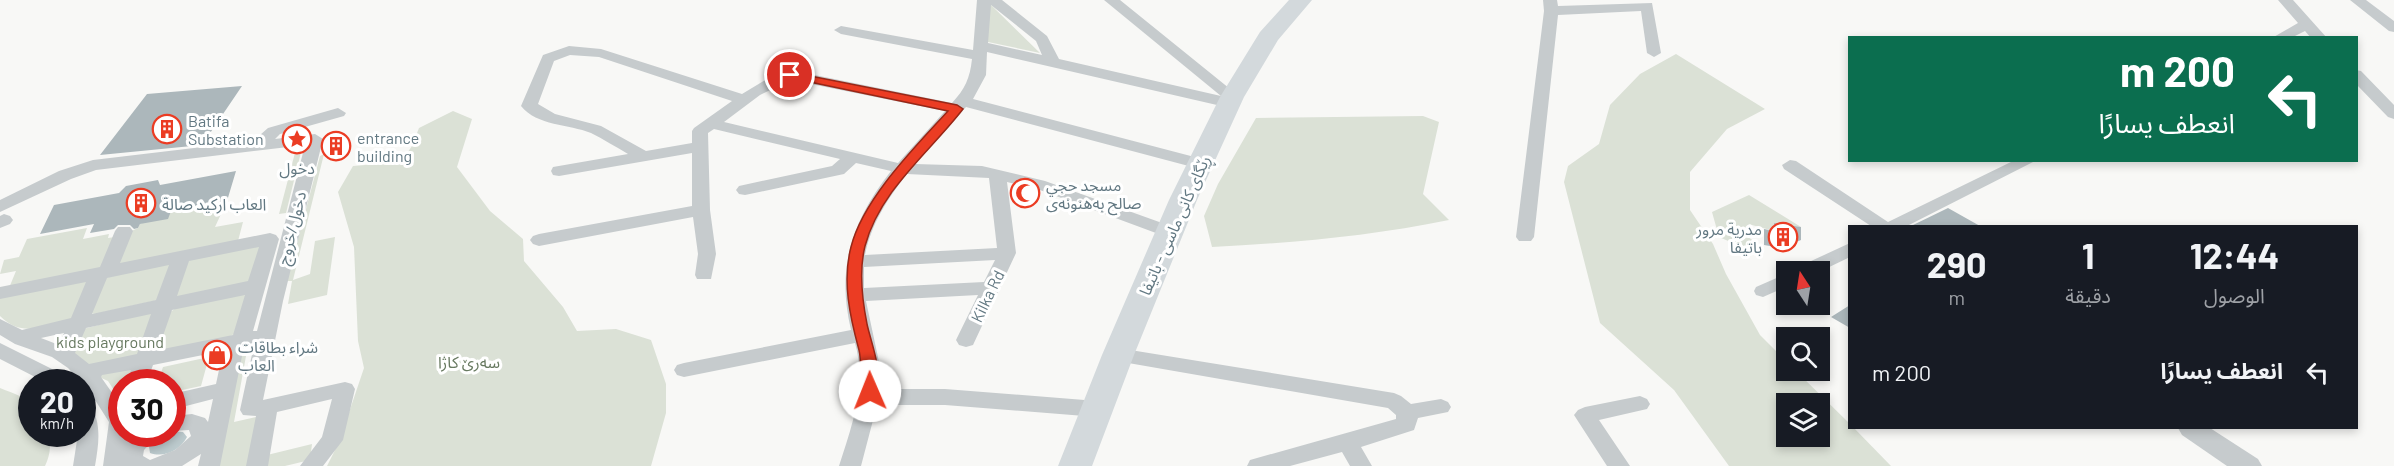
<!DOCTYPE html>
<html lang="ar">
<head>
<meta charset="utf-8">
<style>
  :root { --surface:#171b24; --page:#242831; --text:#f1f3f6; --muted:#9ea1a6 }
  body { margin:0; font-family:Barlow,"Noto Sans Arabic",sans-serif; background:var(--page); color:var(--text); direction:rtl; height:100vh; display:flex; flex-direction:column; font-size:22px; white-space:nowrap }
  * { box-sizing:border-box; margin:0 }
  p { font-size:20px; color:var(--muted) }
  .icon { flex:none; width:33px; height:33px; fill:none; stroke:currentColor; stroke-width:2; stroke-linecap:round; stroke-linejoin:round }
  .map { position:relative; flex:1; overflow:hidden; direction:ltr }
  .side { position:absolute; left:1848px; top:225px; width:510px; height:204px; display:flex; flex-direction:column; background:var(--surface); border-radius:0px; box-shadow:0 3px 9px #0003; direction:rtl }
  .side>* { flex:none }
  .guide { position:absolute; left:1848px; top:36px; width:510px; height:126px; border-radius:0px; box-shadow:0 3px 9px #0003; direction:rtl; background:#0b6e4f; color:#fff; overflow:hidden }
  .needle { width:39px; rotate:348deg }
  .controls { position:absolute; left:1776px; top:261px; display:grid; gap:12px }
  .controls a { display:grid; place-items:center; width:54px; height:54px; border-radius:0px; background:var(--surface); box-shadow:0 3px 9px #0003; font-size:30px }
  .speed { position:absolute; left:18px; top:369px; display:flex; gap:12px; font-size:30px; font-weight:700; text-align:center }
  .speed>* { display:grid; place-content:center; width:78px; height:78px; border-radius:50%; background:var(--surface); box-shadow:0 3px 9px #0003; line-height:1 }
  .speed small { font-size:15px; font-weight:400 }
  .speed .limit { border:9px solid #d22; background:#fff; color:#111 }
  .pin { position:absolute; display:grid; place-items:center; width:51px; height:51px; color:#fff; margin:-26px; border:3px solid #fff; border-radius:50%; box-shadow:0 2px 6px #0007 }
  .me { position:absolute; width:66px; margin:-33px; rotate:359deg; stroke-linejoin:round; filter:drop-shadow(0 0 4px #0008) }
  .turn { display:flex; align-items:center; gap:21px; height:126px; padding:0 24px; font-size:27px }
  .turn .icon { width:78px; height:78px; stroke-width:2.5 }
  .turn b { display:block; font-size:42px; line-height:51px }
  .eta { display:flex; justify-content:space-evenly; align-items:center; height:102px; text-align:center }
  .eta b { font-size:36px; font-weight:700; line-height:42px }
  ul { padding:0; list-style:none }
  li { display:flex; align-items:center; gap:18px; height:90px; padding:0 24px }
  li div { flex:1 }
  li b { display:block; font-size:22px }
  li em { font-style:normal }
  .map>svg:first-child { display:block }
</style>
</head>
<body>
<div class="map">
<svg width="2394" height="466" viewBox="0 0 2394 466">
  <rect width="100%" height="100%" fill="#f8f8f6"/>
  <path fill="#dbe1d6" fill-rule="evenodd" d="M988,2l52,51 -52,-11z
    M1676,54l89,55 -38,20 -37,43v38l23,34 13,30 34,61 26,26v9l10,1 53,52 1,5h4l37,38h-162l-55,-76 -74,-67 -36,-141 4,-16 31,-22 11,-39 30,-31zM1786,404h34v32h-34z
    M453,111l19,8 -15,48 33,44 33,28 1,22 39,46 14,24 39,-2 35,11 15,44v29l-15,53h-324l12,-24 25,-74 -6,-27 -4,-94 -16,-55 15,-26 48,-4 11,-16 7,-18z
    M1423,116l16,6 -16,72 26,26c-78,16 -157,23 -237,27l-8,-31 14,-32 38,-66z
    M303,144l-17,69 -7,1 18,-69z
    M324,154l-31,126 17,-6 5,-33 20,-4 -8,58 -39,9 4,-23h-5l33,-125z
    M1749,195l52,32 -27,-4v8l-22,-6 -12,6 15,11 -13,5 -23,-10 -7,-25z
    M227,201l-12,26 28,-5 -5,19 -124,25 13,-33 11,-5 2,-4 31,-13z
    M87,228l-4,11 26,-5 -1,4 7,-1 -13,32 -93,19 7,-17 -16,3 4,-14 15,-3 8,-18z
    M256,245l4,3 -10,34 -70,16 -7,-1 10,-32 10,-7z
    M167,263l4,3 -13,34 -63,14 -5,-1 15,-35z
    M88,279l-15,40c-29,6 -50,20 -73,-3v-19z
    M242,293l5,4 -11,36 -9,5 -65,13 -7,-1 11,-35 10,-7z
    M149,312l3,3 -13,40 -52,11 -15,-12 11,-25z
    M248,345l-14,77 27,-6 -10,50h-34l23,-119z
    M209,357l-8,29 -28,6 -1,-10h-14l5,-15z
    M134,366l-4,16h-8l-1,19 -13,-20 -9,-4 4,-4z
    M0,388c33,13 32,10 32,46h15c5,11 3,21 -2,32h-45z
    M312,444l-2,16 -25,6h-24l2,-10z"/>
  <path fill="#bdcbce" d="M173,431l10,1 4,5c-7,13 -22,21 -37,16l-1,-6c6,-9 13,-13 23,-13z"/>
  <path fill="#acb7bb" d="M242,86l-40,59 -102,10 47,-61z
    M236,171l-9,30 -56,10 -3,8 -28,5 -2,4 -4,1 -4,-4h-12l-4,4 -24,4 4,-9 -54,10 14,-29 65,-12 7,-7 32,-6 2,5z
    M1948,208l32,18h-69z
    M1774,223l27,4v13l-19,8 -18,-3v-16l10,2z
    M1850,305v23l-19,-11z"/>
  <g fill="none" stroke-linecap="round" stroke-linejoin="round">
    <path fill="#c6cbcd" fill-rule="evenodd" d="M977,0h25l45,36 12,23 162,37 -117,-96h16l120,97 -4,9 -6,2 -243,-56 -1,23 -13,24 233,61 2,4 -8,5 -234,-62 -51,57 67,2 63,15 131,47 3,4 -3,4h-12l-124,-46 -33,-8 9,71 -43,92 -7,2 -7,-2 -3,-5 22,-45 -112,6 13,61v27h66l152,12 7,3 3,5 -3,5 -7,3 -152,-12h-68l-16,61h-22c13,-40 28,-81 16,-123l-171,34 -7,-2 -3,-5 3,-5 7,-2 167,-33c-15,-63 1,-109 40,-159l-35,-8 -12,11 -99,21 -6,-1 -3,-4 3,-4 93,-20 8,-7 -126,-30 -6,4 2,77 6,44 -5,25h-14l-2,-4 3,-21 -5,-37 -154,29 -6,-2 -3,-4 3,-4 6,-2 153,-28v-53l-133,23 -6,-1 -2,-4 2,-4 75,-13c-12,-7 -25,-15 -37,-21 -22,-9 -54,-7 -70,-27l22,-51 26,-9 32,3 141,45 30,-18 18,-6 162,33c13,-14 18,-25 20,-44l-131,-25 -7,-4 7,-4 132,24zM991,5l45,36 6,14 -54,-12zM570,55l29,2 133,44 -38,27 -2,3v12l-46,8 -45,-25 -46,-12 -17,-10 16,-43zM791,80l154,31 -47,52 -174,-41 36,-27zM907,174l82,4 8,70 -132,7c6,-31 23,-57 42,-81zM995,260l-11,22 -120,6v-21z
      M1543,0h14l1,6 94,-3 9,50 -7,4 -7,-4 -6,-42 -83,4 -24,222 -3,4h-12l-3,-4 28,-226z
      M2278,0h15l34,38h-16l-6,-7 -14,7h-19l26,-15z
      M2350,0h16l28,21v11l-5,-1z
      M2356,70l5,1 33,34v14l-6,-2 -32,-33z
      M338,108l8,5 -2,3 -64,18 -5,5 40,-5 8,5 -40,162 -20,99 82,-18 7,2 3,5 -12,51 -20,26h-23l22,-29 10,-38 -55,13 -9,54h-22l10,-50 -13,-1 -3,-5 14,-65 -10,1 -24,120h-22l3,-12 -19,12h-79l6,-44 -19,-30 -22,-24 -16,-11 -37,-13 -15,-9v-16l22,11 49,-12 15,-36 -86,17v-12l100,-20 15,-36 3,-4h12l3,4 -13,32 150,-30 6,2 3,4 -26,92h4l48,-186 -209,25 -25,9 -71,33v-12l59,-29 34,-11 160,-19 15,-13zM259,247l-11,34 -71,15 12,-35zM169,265l-13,35 -64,14 15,-36zM245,295l-12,40 -75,15 14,-40zM151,314l-14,40 -48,10 -14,-11 11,-25zM64,333l-5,12 -18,-7zM223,351l-7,33 -44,10v37l17,-1 2,6 -16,14 -25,10 -7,-4 1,-6 15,-16h-25l-6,5 1,-5h-7v-27l-21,-30 1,-2 29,-5 -4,12h20l6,-17zM213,399l-5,23 -3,-4 -13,-4 -9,1 3,-9z
      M1790,160l6,1 92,61 127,-62h22l-130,66h-36l-87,-57 -2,-4z
      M4,214l6,2 3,4 -3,4 -10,4v-12z
      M1850,243v14l-31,15h-25l2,-4z
      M1786,274v13l-23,10 -7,-2 -2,-4 2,-4z
      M0,343l68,34 3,5h-26l-45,-23z
      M1118,348l276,45 7,3 10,8 30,-5 7,3 3,5 -3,5 -30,6 -4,12 -53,17 11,19h-22l-8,-14 -52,14h-43l3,-6 146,-41v-4l-8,-7 -277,-48 -3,-5 3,-5z
      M1640,396l7,3 3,5 -3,5 -48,11 31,46h-23l-33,-51 4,-5 7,-3z
      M82,400l7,2c13,21 10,40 6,64h-22l5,-32h4z"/>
    <path fill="#c6cbcd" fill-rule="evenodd" d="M2178,428h32l48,31 4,7h-35l-45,-31z"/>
    <path fill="#d3d9dc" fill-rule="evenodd" d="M1289,0h23l-34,40 -34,57 -47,103 -63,155 -42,111h-34l44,-111 67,-155 51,-103 40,-65z"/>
  </g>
  <path fill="#eb3c23" stroke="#992717" stroke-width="1.5" d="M790,72l167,33 6,4c-34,44 -83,81 -98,137 -6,24 -3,53 2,78 4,19 18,53 8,71h-11c-4,-7 -2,-33 -5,-45 -9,-33 -17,-69 -8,-103 12,-48 64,-100 97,-136l-162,-34 -1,-2z"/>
  <defs>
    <g id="building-ring" transform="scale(1.5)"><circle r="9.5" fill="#fff" stroke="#eb3c23" stroke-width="1.5"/><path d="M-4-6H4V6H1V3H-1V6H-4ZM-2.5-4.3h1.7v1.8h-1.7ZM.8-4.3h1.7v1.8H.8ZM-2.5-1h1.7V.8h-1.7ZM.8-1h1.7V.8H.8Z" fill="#eb3c23"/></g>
    <g id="sight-ring" transform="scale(1.5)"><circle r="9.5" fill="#fff" stroke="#eb3c23" stroke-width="1.5"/><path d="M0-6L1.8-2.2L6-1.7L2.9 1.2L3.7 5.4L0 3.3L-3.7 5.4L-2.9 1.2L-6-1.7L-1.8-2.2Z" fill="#eb3c23"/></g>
    <g id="mosque-ring" transform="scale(1.5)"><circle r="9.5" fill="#fff" stroke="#eb3c23" stroke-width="1.5"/><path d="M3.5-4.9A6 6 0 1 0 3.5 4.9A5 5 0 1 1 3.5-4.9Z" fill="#eb3c23"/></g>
    <g id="shop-ring" transform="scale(1.5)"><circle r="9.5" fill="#fff" stroke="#eb3c23" stroke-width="1.5"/><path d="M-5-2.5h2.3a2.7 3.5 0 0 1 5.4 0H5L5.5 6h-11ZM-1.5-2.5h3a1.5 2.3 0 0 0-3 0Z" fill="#eb3c23"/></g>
  </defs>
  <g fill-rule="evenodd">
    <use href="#building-ring" x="167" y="129"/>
    <use href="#sight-ring" x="297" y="139"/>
    <use href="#building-ring" x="336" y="146"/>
    <use href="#mosque-ring" x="1025" y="193"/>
    <use href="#building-ring" x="141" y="203"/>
    <use href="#building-ring" x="1783" y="237"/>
    <use href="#shop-ring" x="217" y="355"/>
  </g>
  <g text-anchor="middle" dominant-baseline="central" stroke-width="6" stroke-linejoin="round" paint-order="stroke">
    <g font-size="16" fill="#627882" stroke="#fff" text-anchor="start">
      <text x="188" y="120">Batifa<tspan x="188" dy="18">Substation</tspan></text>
      <text x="357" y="137">entrance<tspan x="357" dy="18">building</tspan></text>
      <text x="297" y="167" text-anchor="middle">دخول</text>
      <text x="1046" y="184">مسجد حجي<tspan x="1046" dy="18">صالح بەھنونەی</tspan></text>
      <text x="162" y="203">العاب اركيد صالة</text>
      <text x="1762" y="228" text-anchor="end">مدرية مرور<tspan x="1762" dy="18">باتيفا</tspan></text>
      <text x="238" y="346">شراء بطاقات<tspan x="238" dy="18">العاب</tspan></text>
    </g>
    <g font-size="16" fill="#627882" stroke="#fff">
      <text transform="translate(1174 225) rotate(-66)">ڕێگای کانی ماسی - باتيفا</text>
      <text transform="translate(291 228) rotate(-76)">دخول/خروج</text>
      <text transform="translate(987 296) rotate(-64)">Kilka Rd</text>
    </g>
    <g font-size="16" fill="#687a61" stroke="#fff">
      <text x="110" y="341">kids playground</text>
      <text x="469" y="361">سەرێ کاژا</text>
    </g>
  </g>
</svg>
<div class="controls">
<a><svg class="needle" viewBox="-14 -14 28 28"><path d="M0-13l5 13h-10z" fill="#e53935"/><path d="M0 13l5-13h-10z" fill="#9ea1a6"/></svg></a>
<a><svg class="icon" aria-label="search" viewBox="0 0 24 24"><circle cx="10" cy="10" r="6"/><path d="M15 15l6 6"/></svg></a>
<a><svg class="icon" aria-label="layers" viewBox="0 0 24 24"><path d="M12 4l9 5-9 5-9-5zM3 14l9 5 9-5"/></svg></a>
</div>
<div class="speed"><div>20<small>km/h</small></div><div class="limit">30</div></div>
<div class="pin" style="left:790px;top:75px;background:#d93025"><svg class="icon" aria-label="arrive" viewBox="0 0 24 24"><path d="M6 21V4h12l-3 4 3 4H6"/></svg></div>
<svg class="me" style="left:870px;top:391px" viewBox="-20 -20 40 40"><circle r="19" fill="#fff"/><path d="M0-13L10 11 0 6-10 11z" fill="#eb3c23"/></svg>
<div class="guide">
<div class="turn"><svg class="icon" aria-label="left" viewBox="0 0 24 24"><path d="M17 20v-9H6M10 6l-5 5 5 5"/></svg><div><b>200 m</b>انعطف يسارًا</div></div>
</div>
<section class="side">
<div class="eta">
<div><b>12:44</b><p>الوصول</p></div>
<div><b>1</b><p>دقيقة</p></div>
<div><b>290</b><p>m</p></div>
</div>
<ul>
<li><svg class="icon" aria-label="left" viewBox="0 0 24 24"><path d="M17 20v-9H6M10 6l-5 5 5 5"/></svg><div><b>انعطف يسارًا</b></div><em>200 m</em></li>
</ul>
</section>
</div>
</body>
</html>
